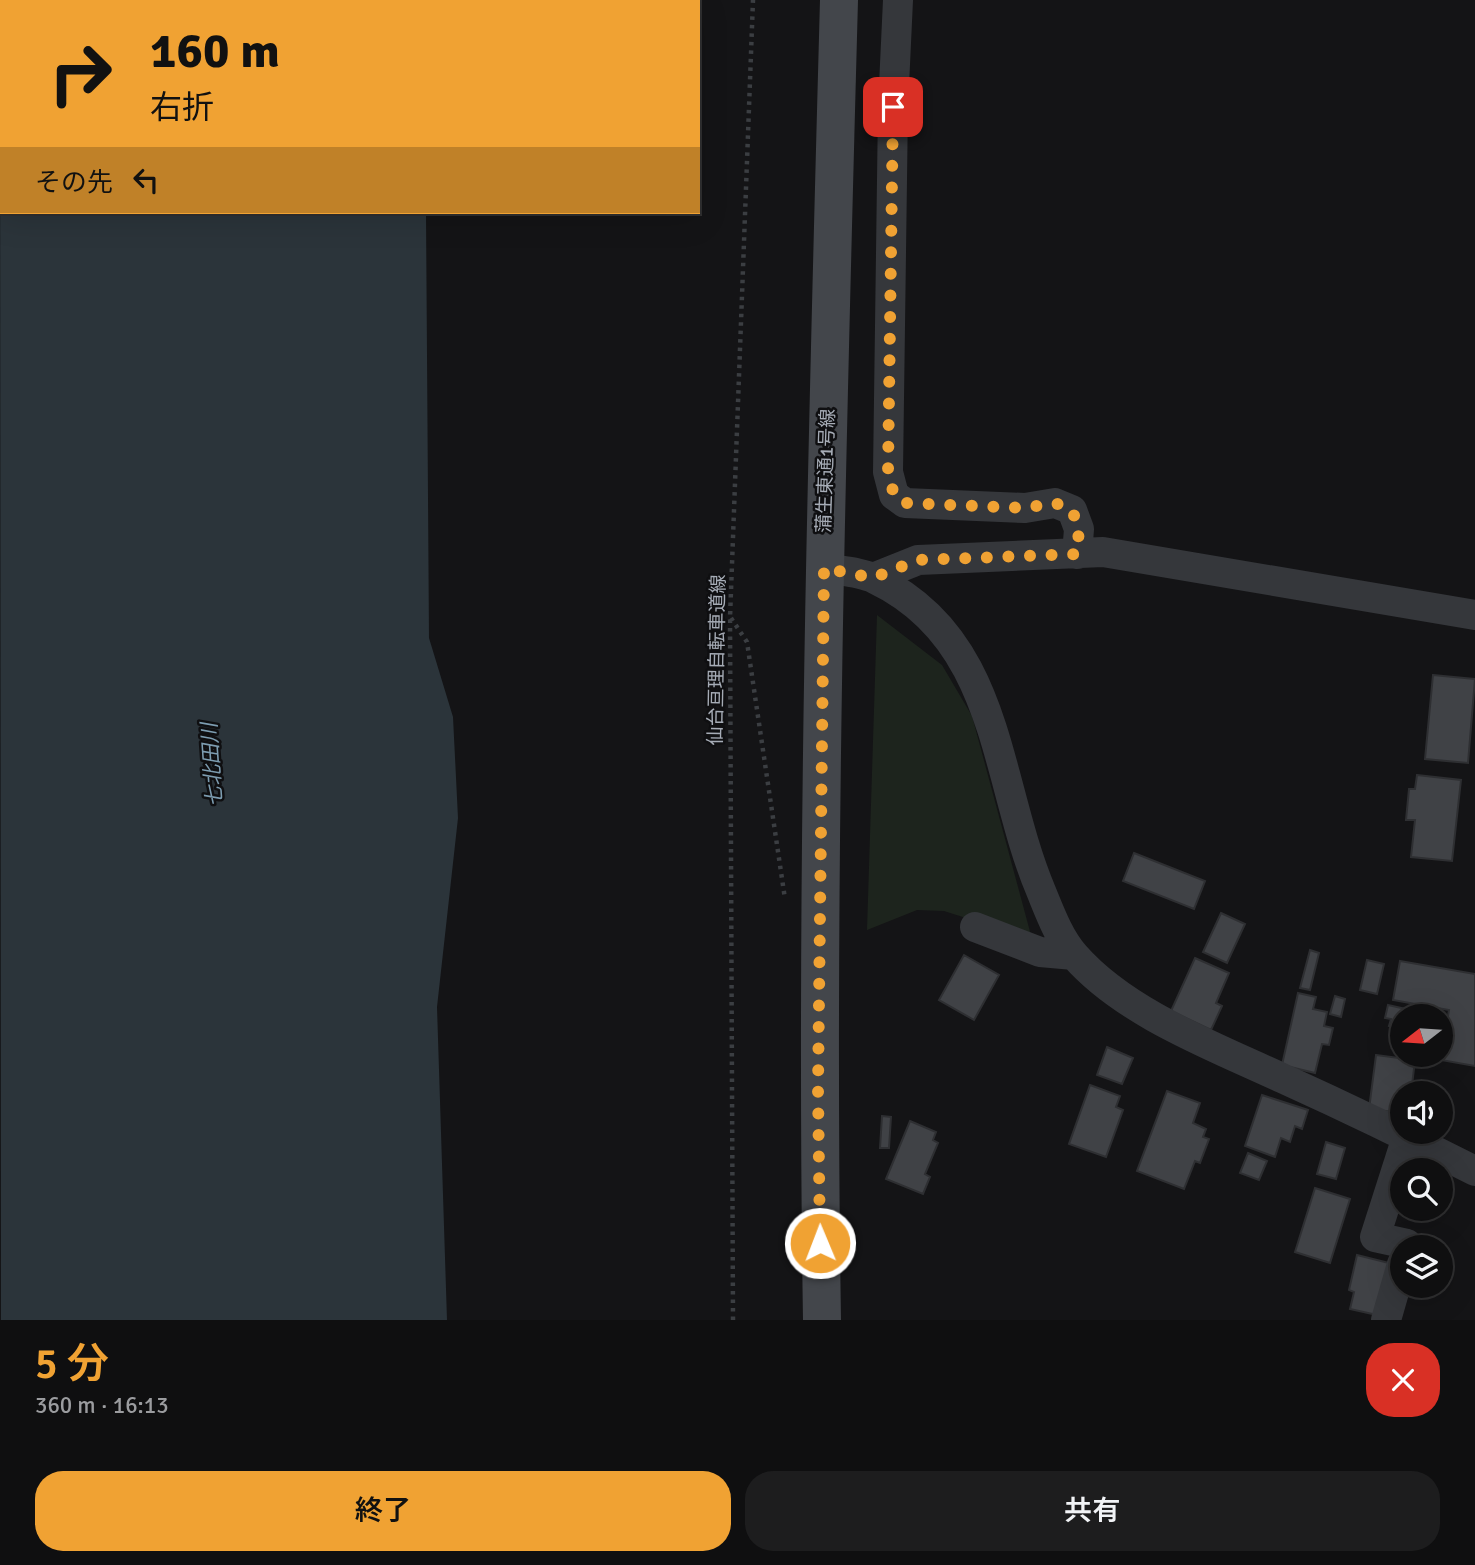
<!DOCTYPE html>
<html lang="ja">
<head>
<meta charset="utf-8">
<style>
  :root { --surface:#0f0f10; --page:#1d1d1e; --text:#f1f3f6; --muted:#9b9c9f; --line:#2f2f30; --accent:#f0a233 }
  body { margin:0; font-family:Signika,"Noto Sans JP",sans-serif; background:var(--page); color:var(--text); height:100vh; display:flex; flex-direction:column; font-size:26px; white-space:nowrap }
  * { box-sizing:border-box; margin:0 }
  p { font-size:23px; color:var(--muted) }
  .icon { flex:none; width:38px; height:38px; fill:none; stroke:currentColor; stroke-width:2; stroke-linecap:round; stroke-linejoin:round }
  .map { position:relative; height:1320px; overflow:hidden }
  .details { display:flex; flex-direction:column; background:var(--surface); flex:1 }
  .details>* { flex:none }
  .top-card { position:absolute; left:0px; top:0px; width:700px; height:214px; box-shadow:0 7px 28px #0002,0 0 0 2px var(--line); background:#f0a233; color:#111; overflow:hidden }
  .needle { width:46px; rotate:253deg }
  .controls { position:absolute; left:1390px; top:1004px; display:grid; gap:14px }
  .controls a { display:grid; place-items:center; width:63px; height:63px; border-radius:50%; background:var(--surface); box-shadow:0 7px 28px #0002,0 0 0 2px var(--line); font-size:35px }
  .pin { position:absolute; display:grid; place-items:center; width:60px; height:60px; color:#fff; margin:-30px; border-radius:14px; box-shadow:0 4px 10px #0006 }
  .me { position:absolute; width:77px; margin:-38px; rotate:359deg; stroke-linejoin:round; filter:drop-shadow(0 0 5px #0008) }
  .turn { display:flex; align-items:center; gap:24px; height:147px; padding:0 35px; font-size:32px }
  .turn .icon { width:91px; height:91px; stroke-width:2.5 }
  .turn b { display:block; font-size:49px; line-height:60px }
  .then { display:flex; align-items:center; height:66px; padding:0 35px; background:#0003; gap:14px; font-size:26px }
  .round { display:grid; place-items:center; flex:none; width:74px; height:74px; border-radius:28px; background:var(--page) }
  .overview { display:flex; align-items:center; justify-content:space-between; height:119px; padding:0 35px }
  h1 { font-size:42px; font-weight:600; line-height:52px; color:var(--accent) }
  .primary-button { display:flex; gap:14px; margin-top:auto; padding:14px 35px }
  .primary-button a { flex:1; height:80px; border-radius:28px; background:var(--accent); color:#111; font-size:28px; font-weight:600; line-height:80px; text-align:center }
  .primary-button a+a { background:var(--page); color:var(--text) }
  .map>svg:first-child { display:block }
</style>
</head>
<body>
<div class="map">
<svg width="1475" height="1320" viewBox="0 0 1475 1320">
  <rect width="100%" height="100%" fill="#141416"/>
  <path fill="#1d241d" d="M877,615l65,50 30,51 60,223 -88,-28 -27,-1 -50,20z"/>
  <path fill="#2b343a" d="M0,0h420l-418,2v210h424l3,426 24,79 5,101 -21,189 10,313h-446z"/>
  <path fill="#404246" stroke="#2e2f32" stroke-width="2" d="M1433,675l42,4 -7,84 -43,-4z
    M1417,775l44,5 -9,81 -41,-4 4,-37h-9l3,-31h6z
    M1134,853l71,28 -11,28 -71,-28z
    M1221,913l24,11 -18,39 -24,-11z
    M1310,950l9,3 -9,37 -10,-2z
    M964,955l35,20 -25,45 -35,-20z
    M1195,958l34,15 -13,30 6,3 -11,24 -40,-19z
    M1367,960l17,4 -7,30 -17,-4z
    M1400,961l75,13v92l-34,-6 8,-50 -56,-10z
    M1298,993l18,4 -3,12 14,3 -3,14 9,2 -4,17 -7,-1 -7,29 -33,-8z
    M1335,996l10,3 -4,18 -11,-3z
    M1388,1005l18,4 -4,19 -13,-2 2,-7 -6,-1z
    M1107,1047l26,11 -11,26 -25,-9z
    M1376,1055l39,5 -4,34h-9v19l-33,-4z
    M1090,1085l30,11 -4,11 7,3 -17,47 -37,-13z
    M1167,1091l33,12 -7,20 13,6 -3,8 6,2 -9,24 -5,-2 -11,28 -47,-18z
    M1262,1095l46,15 -6,19 -7,-3 -5,16 -9,-4 -6,19 -30,-11z
    M882,1116l9,1 -2,31h-9z
    M910,1121l26,11 -3,8 5,3 -13,31 5,3 -7,17 -37,-15z
    M1326,1142l19,6 -9,31 -19,-5z
    M1248,1153l19,8 -8,19 -19,-7z
    M1315,1188l35,11 -20,64 -35,-11z
    M1357,1255l32,8 -12,52 -27,-6 4,-17 -5,-2z"/>
  <g fill="none" stroke-linecap="round" stroke-linejoin="round">
    <path stroke="#3b3e42" stroke-width="4.5" stroke-dasharray="3.5 5" stroke-linecap="butt" d="M731,618l16,24 38,257
      M733,1320l-3,-702 23,-618"/>
    <path stroke="#35373b" stroke-width="30" d="M898,0l-5,107 -5,365 6,23 11,8 120,5 30,-5 17,7 7,19 -2,25
      M824,568c16,3 37,4 51,11 126,60 119,201 166,312 9,22 18,47 34,65 51,58 141,91 209,123 64,29 128,60 191,92
      M873,578l45,-18 185,-8 372,63
      M975,927l65,25 34,3
      M1406,1248l1,-4 -32,-7 32,-100
      M1386,1320l16,-56"/>
    <path stroke="#43464b" stroke-width="38" d="M822,1320c-7,-440 5,-880 17,-1320"/>
  </g>
  <g fill="none" stroke-linecap="round" stroke-linejoin="round">
    <path stroke="#f0a233" stroke-width="12" stroke-dasharray="0 21.6" d="M820,1243l-2,-154 6,-521 49,10 45,-18 159,-6 2,-25 -7,-19 -17,-7 -30,5 -120,-5 -11,-8 -6,-23 5,-365"/>
  </g>
  <g text-anchor="middle" dominant-baseline="central" stroke-width="5" stroke-linejoin="round" paint-order="stroke">
    <g font-size="19" fill="#a6acb6" stroke="#0f0f11">
      <text transform="translate(826 471) rotate(-88)">蒲生東通1号線</text>
      <text transform="translate(717 660) rotate(-89)">仙台亘理自転車道線</text>
    </g>
    <g font-size="21" font-style="italic" fill="#7d9db1" stroke="#0f0f11">
      <text transform="translate(212 765) rotate(-94)">七北田川</text>
    </g>
  </g>
</svg>
<div class="controls">
<a><svg class="needle" viewBox="-14 -14 28 28"><path d="M0-13l5 13h-10z" fill="#e53935"/><path d="M0 13l5-13h-10z" fill="#9b9c9f"/></svg></a>
<a><svg class="icon" aria-label="sound" viewBox="0 0 24 24"><path d="M4 9h4l5-4v14l-5-4H4zM17 9q2 3 0 6"/></svg></a>
<a><svg class="icon" aria-label="search" viewBox="0 0 24 24"><circle cx="10" cy="10" r="6"/><path d="M15 15l6 6"/></svg></a>
<a><svg class="icon" aria-label="layers" viewBox="0 0 24 24"><path d="M12 4l9 5-9 5-9-5zM3 14l9 5 9-5"/></svg></a>
</div>
<div class="pin" style="left:893px;top:107px;background:#d93025"><svg class="icon" aria-label="arrive" viewBox="0 0 24 24"><path d="M6 21V4h12l-3 4 3 4H6"/></svg></div>
<svg class="me" style="left:820px;top:1243px" viewBox="-20 -20 40 40"><circle r="17" fill="#f0a233" stroke="#fff" stroke-width="3"/><path d="M0-11L8 9 0 5-8 9z" fill="#fff"/></svg>
<div class="top-card">
<div class="turn"><svg class="icon" aria-label="right" viewBox="0 0 24 24"><path d="M7 20v-9h11M14 6l5 5-5 5"/></svg><div><b>160 m</b>右折</div></div>
<div class="then">その先<svg class="icon" aria-label="left" viewBox="0 0 24 24"><path d="M17 20v-9H6M10 6l-5 5 5 5"/></svg></div>
</div>
</div>
<section class="details">
<div class="overview"><div><h1>5 分</h1><p>360 m · 16:13</p></div><a class="round" style="background:#d93025;color:#fff"><svg class="icon" aria-label="close" viewBox="0 0 24 24"><path d="M6 6l12 12M18 6L6 18"/></svg></a></div>
<div class="primary-button"><a>終了</a><a>共有</a></div>
</section>
</body>
</html>
